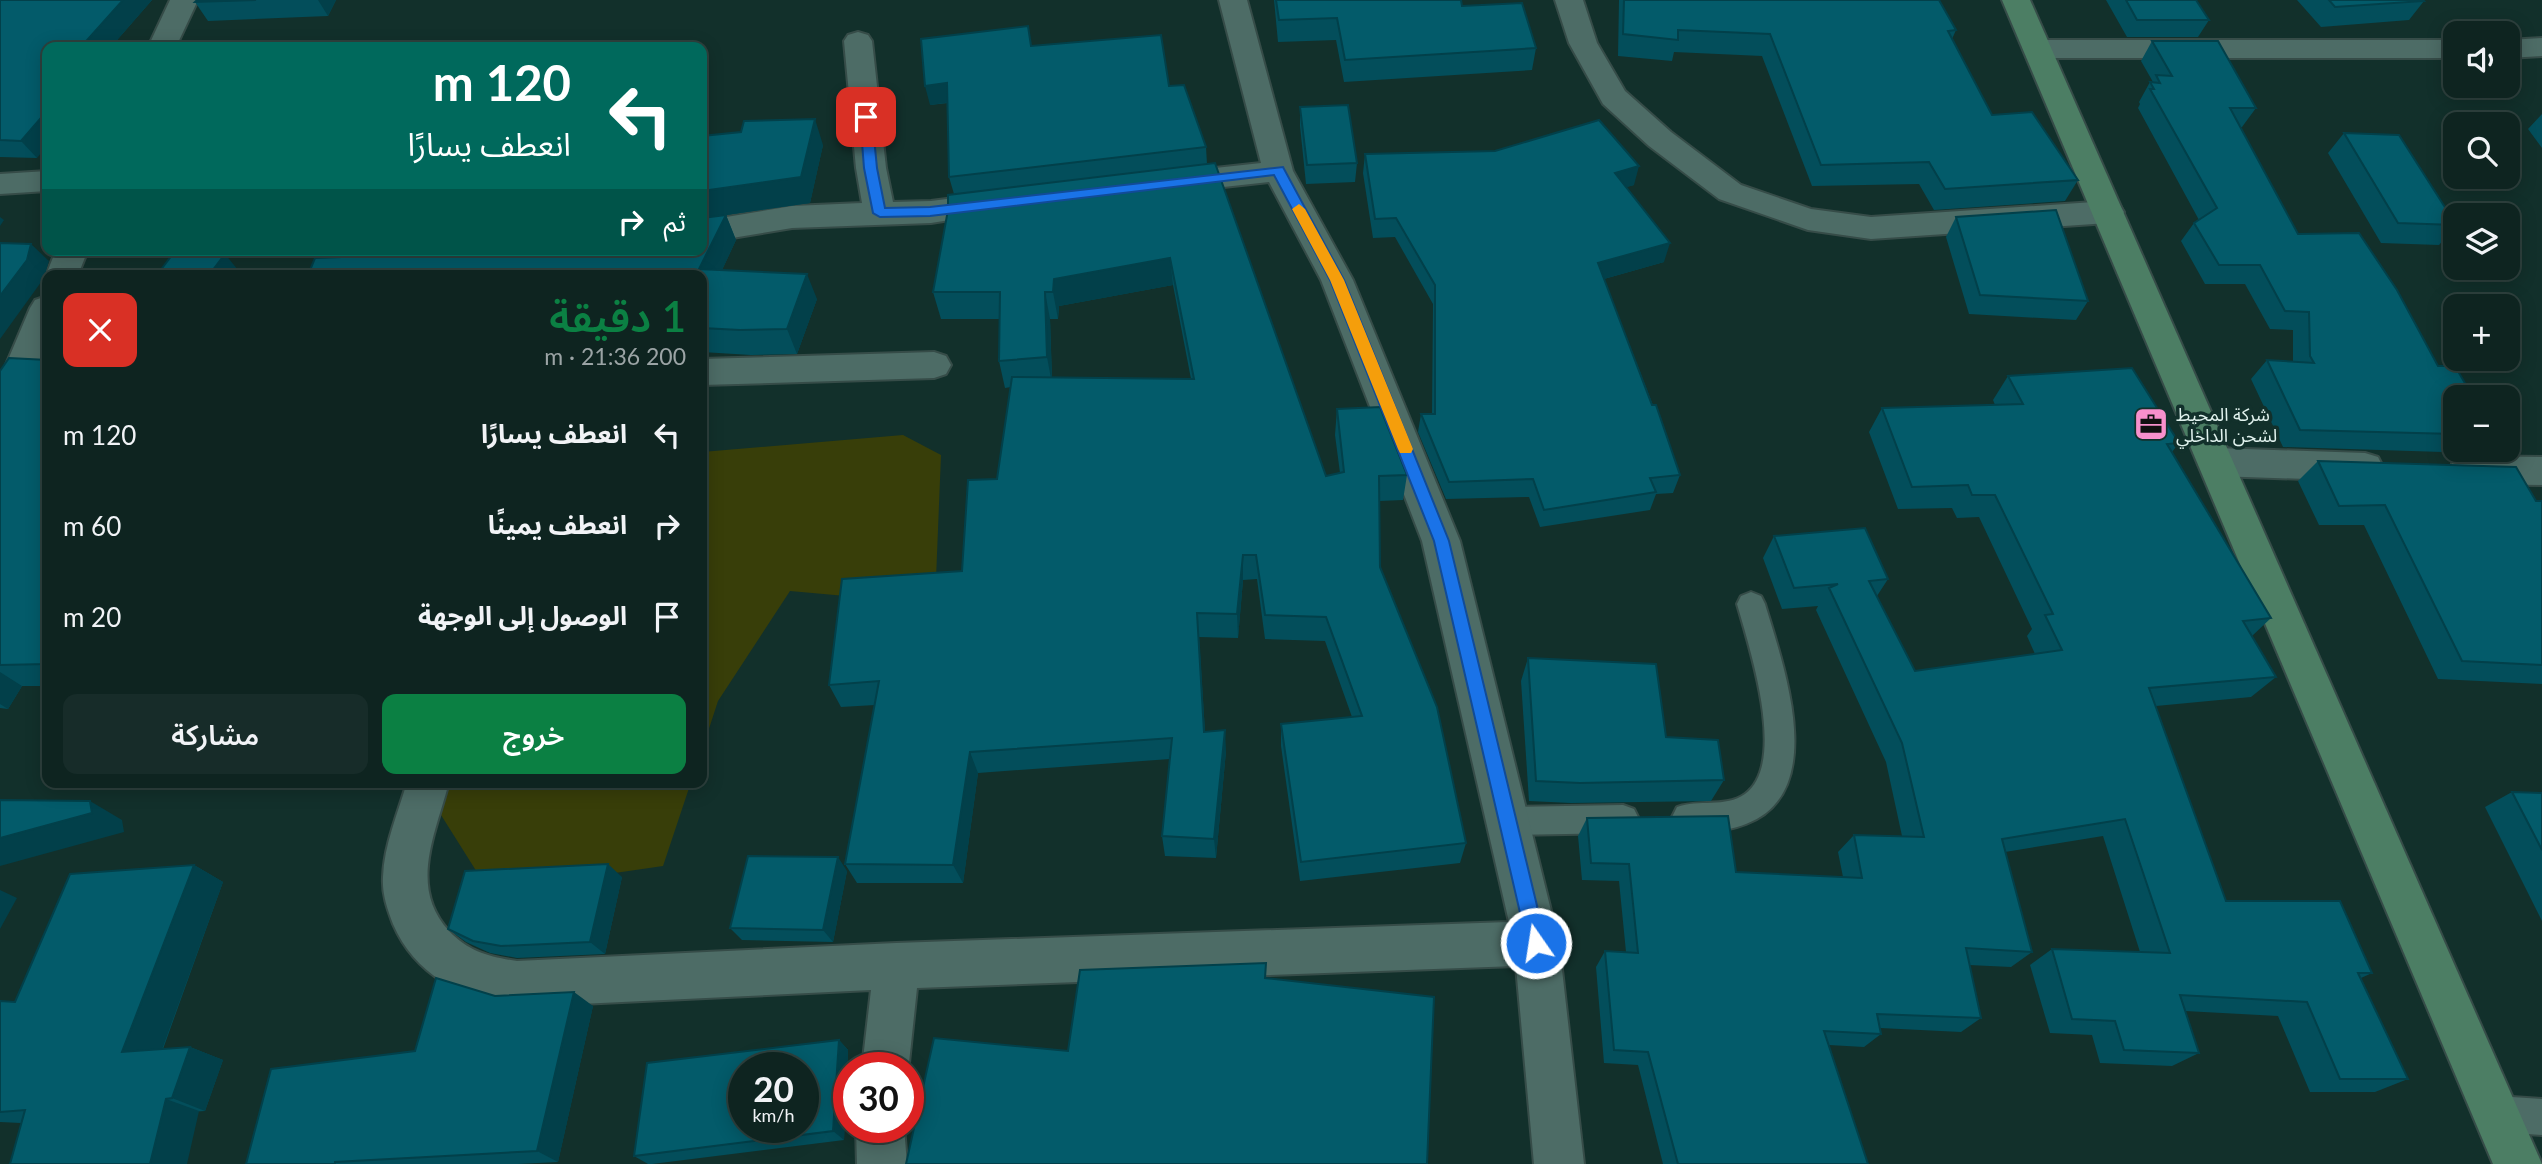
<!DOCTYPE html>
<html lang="ar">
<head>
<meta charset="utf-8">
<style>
  :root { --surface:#0e2420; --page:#172c29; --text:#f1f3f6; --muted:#9ba4a5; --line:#2e413e; --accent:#0b8043 }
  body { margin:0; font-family:Lato,"Noto Sans Arabic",sans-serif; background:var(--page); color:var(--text); direction:rtl; height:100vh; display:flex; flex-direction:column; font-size:26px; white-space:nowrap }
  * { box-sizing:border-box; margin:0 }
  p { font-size:23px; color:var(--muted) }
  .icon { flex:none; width:38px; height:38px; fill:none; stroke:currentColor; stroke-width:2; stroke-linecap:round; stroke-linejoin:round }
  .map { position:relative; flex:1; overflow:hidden; direction:ltr }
  .panel { position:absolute; left:42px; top:270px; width:665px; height:518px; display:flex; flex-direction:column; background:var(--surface); border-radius:14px; box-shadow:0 4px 18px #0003,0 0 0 2px var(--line); direction:rtl }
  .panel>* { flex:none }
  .top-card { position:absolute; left:42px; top:42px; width:665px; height:214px; border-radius:14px; box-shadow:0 4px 18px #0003,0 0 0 2px var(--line); direction:rtl; background:#00695c; color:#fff; overflow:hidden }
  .tools { position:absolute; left:2443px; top:21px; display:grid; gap:14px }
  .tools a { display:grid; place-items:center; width:77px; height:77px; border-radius:14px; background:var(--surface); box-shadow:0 4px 18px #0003,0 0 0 2px var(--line); font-size:35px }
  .speed { position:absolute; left:728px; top:1052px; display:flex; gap:14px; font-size:35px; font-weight:700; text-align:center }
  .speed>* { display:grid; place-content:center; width:91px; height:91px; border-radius:50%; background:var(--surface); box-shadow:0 4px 18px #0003,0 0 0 2px var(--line); line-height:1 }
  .speed small { font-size:18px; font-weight:400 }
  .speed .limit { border:10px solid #d22; background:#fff; color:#111 }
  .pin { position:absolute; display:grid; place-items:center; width:60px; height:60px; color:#fff; margin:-30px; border-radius:14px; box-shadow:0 4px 10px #0006 }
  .me { position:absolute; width:77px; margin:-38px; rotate:347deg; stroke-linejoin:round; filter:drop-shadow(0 0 5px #0008) }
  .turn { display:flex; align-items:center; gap:24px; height:147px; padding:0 21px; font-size:32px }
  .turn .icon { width:91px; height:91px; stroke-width:2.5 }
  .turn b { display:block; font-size:49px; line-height:60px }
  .then { display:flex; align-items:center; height:66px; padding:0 21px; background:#0003; gap:14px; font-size:26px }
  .round { display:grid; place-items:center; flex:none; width:74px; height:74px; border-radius:14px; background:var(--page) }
  .headline { display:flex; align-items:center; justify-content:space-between; height:119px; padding:0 21px }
  h1 { font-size:42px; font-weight:600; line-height:52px; color:var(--accent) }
  .cta { display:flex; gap:14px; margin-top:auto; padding:14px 21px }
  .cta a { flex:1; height:80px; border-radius:14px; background:var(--accent); color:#fff; font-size:28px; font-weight:600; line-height:80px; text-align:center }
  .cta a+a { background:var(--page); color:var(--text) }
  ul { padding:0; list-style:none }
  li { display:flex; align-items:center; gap:21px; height:91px; padding:0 21px }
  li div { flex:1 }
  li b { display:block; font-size:26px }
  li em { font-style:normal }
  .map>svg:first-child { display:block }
</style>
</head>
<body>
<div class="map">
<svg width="2542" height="1164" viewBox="0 0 2542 1164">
  <rect width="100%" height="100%" fill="#12302b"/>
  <path fill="#383e09" d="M903,435l38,20 -6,149 -145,-13 -72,110 -16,49v-298z
    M443,782h248l-28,84 -69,10 -85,47 -68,-108z"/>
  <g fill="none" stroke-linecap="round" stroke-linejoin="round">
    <g stroke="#364c48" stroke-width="4">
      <path id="lane" d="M1751,592l10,4 4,8c18,61 65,188 -19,220 -21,8 -48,11 -69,3l-5,-10 5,-10c21,-8 49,1 68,-13 43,-31 4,-148 -8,-190l4,-8z
        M1623,805l11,4 5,10 -5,10 -11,4 -116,2 -11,-4 -5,-10 5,-10 11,-4z
        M2497,1096l45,3v36l-45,-3 -12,-6 -6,-12 6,-12z"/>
    </g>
    <g stroke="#364c48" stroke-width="4">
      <path id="street" d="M170,0h28l-22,47h-28z
        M1219,0h28l46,171 60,109 107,261 99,402 25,221h-50l-18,-198 -599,22 -9,84v-4h-46l9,-78 -354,17c-54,-9 -101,-30 -124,-83 -6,-16 -11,-30 -10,-47 1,-32 15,-64 24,-95h42c-13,51 -41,105 0,149 20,21 41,26 68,30l379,-18 613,-21 -87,-381 -101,-261 -52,-98 -100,11 -11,-3 -4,-7 4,-7 11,-3 92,-10z
        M1555,0h28l14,43 28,48 46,41 70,53 70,24 60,8 237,-16 11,3 5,8 -5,8 -11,3 -237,16 -63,-9 -89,-31 -70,-53 -46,-42 -34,-61z
        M858,32l10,3 4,6 14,127 7,34 38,-1 70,-9 11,4 5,7 -5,7 -81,13 -139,5 -90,15v-22l90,-15 70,-3 -6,-35 -12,-127 4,-6z
        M2542,38v18l-34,2v-18z
        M2037,40h418v18h-418l-10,-3 -4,-6 4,-6z
        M47,171v20l-47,3v-20z
        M56,250h32l-10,25h-31v3l-1,-3z
        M340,250h34l-19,25h-34z
        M47,296c2,35 2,55 -16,87l-12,4 -12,-4 -5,-9 28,-66 5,-8z
        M934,352l12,4 5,9 -5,9 -12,4 -232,7v-26z
        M2216,448l149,5 13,4 5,10 -5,10 -13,4 -149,-5 -13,-4 -5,-10 5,-10z
        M2467,456l75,1v28l-75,-1 -13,-4 -5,-10 5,-10z
        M856,1127h48l3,37h-50z"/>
    </g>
    <g stroke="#364c48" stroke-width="4">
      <path id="secondary" d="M2002,0h28l512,1164h-49z"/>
    </g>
    <use href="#lane" fill="#4d6c66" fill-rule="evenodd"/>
    <use href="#street" fill="#4d6c66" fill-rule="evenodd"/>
    <use href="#secondary" fill="#4c7e64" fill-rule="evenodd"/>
  </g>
  <path fill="#034e5b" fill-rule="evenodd" d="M0,0h152l-41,47h-64l-10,111 -37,-1z
    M197,0h139l-8,16 -120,5 -13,-19z
    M1274,0h187l1,6 74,42 -4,22 -188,12 -8,-42 -58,2z
    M1619,0h320l17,30 -4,9 40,76 86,65 -13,21 -131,9 -15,-26 -107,2 -50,-130 -88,-4 -2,9 -54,-5z
    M2106,0h90l13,20 -11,17h-71z
    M2297,0h126l1,1 -15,19 -88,7z
    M2152,41l104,67 -14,19h-2l58,107 157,163v53h23l-4,3 -191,-6 -32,-68 16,-19 26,2v-32l-23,-1 -25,-45h-40l-24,-43 13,-18 5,-3 -61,-112 2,-4 -1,-2 11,-20h3l-12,-21z
    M1031,46l138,40 37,61 1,17 119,312 14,-3 -5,-38 2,-26 70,66 -4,25 -24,1 1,66 86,276 -6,20 -160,18 -19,-135v-22l71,-7 -27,-76 -60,-2 -8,-60 -14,1 -5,58 -39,-1 6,95 21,19 -10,107 -51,-2 -3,-20 8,-77 -192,14 -15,110h-106l-12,-19 30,-159 -34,2 -12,-22 133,-114 35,-92 14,-92 -6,1 -6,-27v-42h-58l-8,-27 15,-82 6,-16 -5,-17 -1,-74 -18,2zM1173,285l18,94 -139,-1 -2,-59h8l1,-13z
    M1300,107l57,56 -2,19 -49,2 -6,-58z
    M2542,114v34l-14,-19z
    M2344,133l111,90v4l-16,18 -58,-2 -53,-90z
    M702,136l121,9 -13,58 -84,12 10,25 -14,30 95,29 -20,55 -46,1 -49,-3z
    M1365,154l269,31 -8,2 38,75 -60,17 76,196 -7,18 -17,1 -6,16 -110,17 -11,-30 -83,2 -28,-67 3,-18h11l1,-110 -38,-67 -22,1 -10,-65z
    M1956,217l132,84 -12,19 -107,-6 -23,-77z
    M47,360v326h-25l-14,23 -8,-1v-337z
    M2008,376l171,67 -7,9 99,166 -19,18 24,41 -25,20 -95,9 70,195 146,72 -11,5 47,101 -33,13h-65l-32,-76 -93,-5 14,42 -27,13 -72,-3 -8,-28 -42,-2 -20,-68 22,-16 88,3 -37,-116 -98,16 27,100 -21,15 -42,-2 12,53 -20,14 -81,-4 1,6 -17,13 -35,-2 39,119h-205l-25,-99 -34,-2 -8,-96 9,-16 21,1 -7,-71 -37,-1 -4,-44 9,-18 149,54 107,5 -5,-25 16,-17 48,1 -16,-74 -70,-152 2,-4 -36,3 -19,-51 11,-22 114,43 -11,17 38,75 120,-17 -8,-18 5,-7 -53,-112 -22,1 -5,-10 -54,1 -29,-77 13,-24 113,-3 -2,-5z
    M2318,461l218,40h6v183l-104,-5 -74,-154h-45l-21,-44z
    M1528,658l138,79 58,43 -13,21 -140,2 -42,-2 -8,-120z
    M2512,792l30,1v128l-57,-114z
    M194,865l29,17 -60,167 27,-2 33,13 -18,51 -184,12 -21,-1v-121l15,1z
    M847,871l-14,71 -91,-2 -12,-12z
    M622,877l-17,77 -88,4 -27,-5 -24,-11 -18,-13z
    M495,996l98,10 -35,156 -40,2h-272z
    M839,1040l9,10 -4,90 -192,24h-4l-14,-8z"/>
  <path fill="#02404a" d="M123,0h29l-41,47h-30z
    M318,0h18l-8,16z
    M947,83l4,19 -21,3 -5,-19z
    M47,111v35l-10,12 -16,-17z
    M815,119l8,26 -13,58 -84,12 10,25 -25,54 -12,-25 3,-51v-27z
    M1639,166l-5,19 -24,7 5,-19z
    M0,217l4,3 -4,6z
    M1670,243l-6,19 -71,20 5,-19z
    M31,244l18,17 -5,17 -44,61v-43z
    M571,250h42l-27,25z
    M225,254l17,21h-33z
    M1170,258l3,27 -114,21 -1,13 -5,-27 1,-13z
    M807,274l10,25 -20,55 -10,-25z
    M1045,292l5,27 2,65 -5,-27z
    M1243,555v25l-5,58 -1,-24z
    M0,672l22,14 -14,23 -8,-5z
    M1225,730l1,21 -10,107 -2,-19z
    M970,752l8,21 -15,110 -10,-18z
    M90,801l32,19 2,12 -124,34v-28z
    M838,857l9,14 -14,71 -10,-12z
    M608,864l14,13 -17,77 -15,-12z
    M194,865l29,17 -67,184 -34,-14z
    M0,890l17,8 -17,31z
    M574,992l19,14 -35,156 -21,-11z
    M839,1040l9,10 -4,90 -11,-9z
    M190,1047l33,13 -18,51 -33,-13z
    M166,1099l33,12 -12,53h-37z"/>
  <path fill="#035b6a" stroke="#02404a" stroke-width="2" fill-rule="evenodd" d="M0,0h123l-42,47h-34v64l-26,30 -21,-1z
    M197,0h59l-61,2z
    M1276,0h185l1,6 60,-3 14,45 -191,12 -8,-42 -58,2z
    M1624,0h315l17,30 -8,1 44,84 40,-3 46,68 -133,9 -16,-27 -108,3 -51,-131 -92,-4v10l-55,-6z
    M2126,0h70l13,20h-72z
    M2329,0h94l1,1 -89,6z
    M1028,26l3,20 130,-11 8,51 15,-1 22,62 -257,30 -2,-94 -22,3 -4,-47z
    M2152,41h66l38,67h-26l68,126 61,-1 38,57 41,76h17l18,31h-18v37l-155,-4 -33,-70 47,3 -4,-7 -1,-44 -24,-1 -25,-46h-41l-25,-42 23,-15 -67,-119h4l-4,-7 10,1 -4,-8 16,1z
    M1348,105l9,58 -50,2 -7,-58z
    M815,119l-14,58 -99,14v-55l39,-4 3,-11z
    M1599,120l40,46 -24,7 55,70 -72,20 54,142h4l24,70 -30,3 6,14 -112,18 -11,-31 -84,3 -28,-68h14v-129l-39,-67 -21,1 -10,-65 130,-3z
    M2344,133l55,2 56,88v2l-57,-2z
    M1215,163l111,313 18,-4 -7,-63 43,-2 27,68 -28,1 1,91 57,140 29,136 -165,19 -20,-138 81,-8 -36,-99 -61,-2 -9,-60h-13l-6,59 -40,-1 7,119 21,-2 -11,109 -52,-3 10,-98 -202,14 -17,113 -108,-1 34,-183 -50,4 13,-106 120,-8 6,-91 29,-1 15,-102 182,2 -24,-121 -116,21 -1,13h-8l2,65 -48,4 1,-69h-67l15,-82v-15z
    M2056,210l32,91 -108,-6 -24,-78z
    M726,215l-27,54 108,5 -20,55 -47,1 -38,-2v-53h-394l7,-17 53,-2 3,-6h200l24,2 13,-2h94v-32z
    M0,243l31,1 -4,16 -27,36z
    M175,251l50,3 -16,21h-52z
    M9,358l38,2v304l-47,1v-294z
    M2132,368l47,75 -12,1 104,174 -28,3 33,56 -127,11 77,213h114l32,72h-14l50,106h-68l-33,-77 -127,-7 19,58 -75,-3 -9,-29 -43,-2 -20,-70 118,4 -45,-134 -123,20 30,113 -66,-4 15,70 -104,-4 4,20 -57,-3 44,133h-190l-30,-112 -34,-2 -9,-99 33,2 -9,-89 -38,-1 -4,-45 141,-2 8,56 126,6 -8,-43 70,2 -22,-94 -73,-155 9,-4 -44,4 -20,-52 91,-8 23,51 -19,2 46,90 147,-21 -17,-35 8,-1 -58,-119h-23l-4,-10 -56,2 -30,-79 141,-4 -15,-28z
    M2318,461l198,6 20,34h6v164l-80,-4 -77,-156 -46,1z
    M1528,658l128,6 10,73 52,3 6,40 -144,3 -44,-2z
    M2512,792l30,1v57z
    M0,800l90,1 2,12 -92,25z
    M748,856l90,1 -15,73 -93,-2z
    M608,864l-18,78 -89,4 -28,-5 -25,-12 17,-58z
    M194,865l-72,187 68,-5 -18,51 -6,1 -16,65h-140l15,-54 -25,2v-111l15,1 55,-128z
    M1266,963l-1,15 169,19 -7,167h-521l28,-126 134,13 12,-81z
    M436,978l59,18 79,-4 -37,159 -202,11v2h-89l25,-95 144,-18z
    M839,1040l-6,91 -199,25 13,-93zM744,1068h59v59h-59z"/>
  <path fill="#1a73e8" stroke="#114b97" stroke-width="2" d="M866,113l6,4 5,51 8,40 45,-1 353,-40 61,113 105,261 97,402 -3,6 -7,3 -6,-3 -3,-6 -93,-402 -104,-261 -56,-105 -344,41 -50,1 -7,-4 -9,-45 -4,-51z"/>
  <path fill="#f59e0b" d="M1299,204l6,5 39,71 69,169 -2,4h-11l-2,-4 -68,-169 -38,-71z"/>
  <defs>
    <g id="office-square" transform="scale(1.75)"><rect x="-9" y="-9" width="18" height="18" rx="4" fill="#f890cc" stroke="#12302b"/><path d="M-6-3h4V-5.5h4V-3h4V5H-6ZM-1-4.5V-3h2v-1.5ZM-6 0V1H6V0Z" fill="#111"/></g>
  </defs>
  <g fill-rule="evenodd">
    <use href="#office-square" x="2151" y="424"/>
  </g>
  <g text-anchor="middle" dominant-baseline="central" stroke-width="7" stroke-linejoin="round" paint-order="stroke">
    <g font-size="18" fill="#e1f2ee" stroke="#12302b" text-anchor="start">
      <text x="2176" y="414">شركة المحيط<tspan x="2176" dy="21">لشحن الداخلي</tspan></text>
    </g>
  </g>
</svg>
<div class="tools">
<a><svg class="icon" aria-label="sound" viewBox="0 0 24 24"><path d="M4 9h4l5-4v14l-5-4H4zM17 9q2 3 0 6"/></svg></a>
<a><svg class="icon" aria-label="search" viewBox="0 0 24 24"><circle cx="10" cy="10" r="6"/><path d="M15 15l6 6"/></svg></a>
<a><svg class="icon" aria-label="layers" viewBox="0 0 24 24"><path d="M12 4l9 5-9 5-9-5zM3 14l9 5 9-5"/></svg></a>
<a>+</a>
<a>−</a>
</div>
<div class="speed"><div>20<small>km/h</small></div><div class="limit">30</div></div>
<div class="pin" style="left:866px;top:117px;background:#d93025"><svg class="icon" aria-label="arrive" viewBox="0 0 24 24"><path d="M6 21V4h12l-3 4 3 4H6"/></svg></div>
<svg class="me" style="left:1536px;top:943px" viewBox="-20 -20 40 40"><circle r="17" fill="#1a73e8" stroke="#fff" stroke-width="3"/><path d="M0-11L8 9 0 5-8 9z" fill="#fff"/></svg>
<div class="top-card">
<div class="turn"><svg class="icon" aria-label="left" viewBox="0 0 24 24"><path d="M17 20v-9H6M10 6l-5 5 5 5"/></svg><div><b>120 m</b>انعطف يسارًا</div></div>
<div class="then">ثم<svg class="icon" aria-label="right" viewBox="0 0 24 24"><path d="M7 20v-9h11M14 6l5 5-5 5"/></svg></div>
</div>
<section class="panel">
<div class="headline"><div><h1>1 دقيقة</h1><p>200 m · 21:36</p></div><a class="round" style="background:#d93025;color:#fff"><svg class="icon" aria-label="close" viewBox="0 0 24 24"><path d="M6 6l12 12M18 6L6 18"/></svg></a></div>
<ul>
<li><svg class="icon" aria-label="left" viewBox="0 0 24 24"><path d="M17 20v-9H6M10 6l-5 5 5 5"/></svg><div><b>انعطف يسارًا</b></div><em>120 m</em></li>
<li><svg class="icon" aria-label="right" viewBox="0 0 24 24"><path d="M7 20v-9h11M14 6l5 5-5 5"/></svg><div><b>انعطف يمينًا</b></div><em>60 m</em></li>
<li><svg class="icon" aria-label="arrive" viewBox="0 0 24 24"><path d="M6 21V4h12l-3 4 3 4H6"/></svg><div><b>الوصول إلى الوجهة</b></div><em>20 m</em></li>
</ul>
<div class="cta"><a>خروج</a><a>مشاركة</a></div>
</section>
</div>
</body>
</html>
